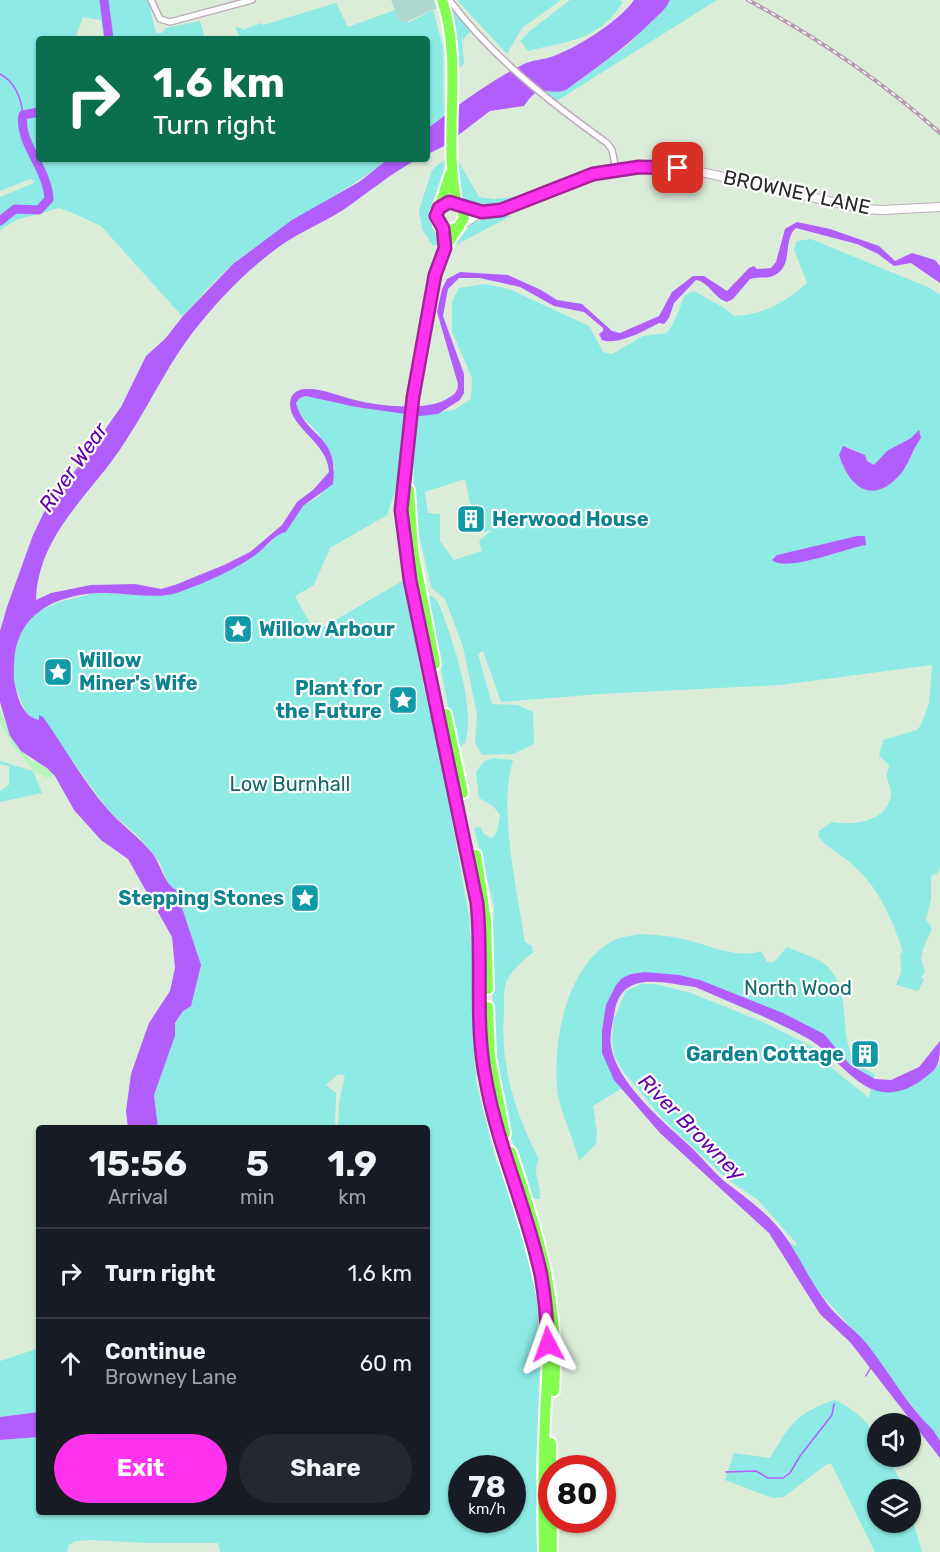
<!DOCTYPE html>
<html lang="en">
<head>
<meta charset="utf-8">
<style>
  :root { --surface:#171b24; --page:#242831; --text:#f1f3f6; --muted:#9ea1a6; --line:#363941; --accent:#f3e }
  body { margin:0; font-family:Rubik,sans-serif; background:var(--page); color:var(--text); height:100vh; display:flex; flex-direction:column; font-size:22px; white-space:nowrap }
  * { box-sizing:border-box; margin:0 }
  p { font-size:20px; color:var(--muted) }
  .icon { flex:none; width:33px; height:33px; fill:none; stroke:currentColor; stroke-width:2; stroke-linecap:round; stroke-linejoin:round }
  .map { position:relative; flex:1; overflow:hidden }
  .side { position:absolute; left:36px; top:1125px; width:394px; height:390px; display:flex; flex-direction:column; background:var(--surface); border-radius:6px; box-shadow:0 2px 4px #0004 }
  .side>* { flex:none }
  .hud { position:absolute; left:36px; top:36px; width:394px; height:126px; border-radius:6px; box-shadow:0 2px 4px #0004; background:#0b6e4f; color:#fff; overflow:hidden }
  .buttons { position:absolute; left:867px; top:1413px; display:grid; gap:12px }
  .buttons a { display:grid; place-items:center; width:54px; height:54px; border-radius:50%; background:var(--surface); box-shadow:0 2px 4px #0004; font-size:30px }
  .speed { position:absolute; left:448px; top:1455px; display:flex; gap:12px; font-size:30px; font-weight:700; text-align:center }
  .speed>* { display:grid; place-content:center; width:78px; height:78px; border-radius:50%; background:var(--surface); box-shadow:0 2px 4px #0004; line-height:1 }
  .speed small { font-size:15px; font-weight:400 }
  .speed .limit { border:9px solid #d22; background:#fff; color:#111 }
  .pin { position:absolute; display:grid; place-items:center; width:51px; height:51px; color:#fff; margin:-26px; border-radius:12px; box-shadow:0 3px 9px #0006 }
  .me { position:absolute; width:66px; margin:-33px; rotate:356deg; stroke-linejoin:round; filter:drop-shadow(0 0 4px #0008) }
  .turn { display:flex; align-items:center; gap:21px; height:126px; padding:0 18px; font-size:27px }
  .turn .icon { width:78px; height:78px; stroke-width:2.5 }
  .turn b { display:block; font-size:42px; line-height:51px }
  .eta { display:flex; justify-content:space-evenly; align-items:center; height:102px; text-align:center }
  .eta b { font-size:36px; font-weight:700; line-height:42px }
  .action { display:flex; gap:12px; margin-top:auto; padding:12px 18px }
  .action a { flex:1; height:69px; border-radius:36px; background:var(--accent); color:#fff; font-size:24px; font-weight:700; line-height:69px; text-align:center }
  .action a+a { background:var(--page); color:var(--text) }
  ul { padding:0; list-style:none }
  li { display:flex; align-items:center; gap:18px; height:90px; padding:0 18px; border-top:2px solid var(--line) }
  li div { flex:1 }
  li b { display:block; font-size:22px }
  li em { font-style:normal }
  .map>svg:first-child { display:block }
</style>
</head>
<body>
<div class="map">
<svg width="940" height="1552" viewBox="0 0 940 1552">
  <rect width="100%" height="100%" fill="#dbedd8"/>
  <path fill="#8deae4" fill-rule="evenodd" d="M0,0h148l8,33h6l4,-5 34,-7 5,18h-101l-3,-19 -18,-3 -8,22h-36v120h349c-49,38 -105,65 -154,104 -19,15 -34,36 -52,53l-81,-90 -28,-13 -14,-5 -43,12 -16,10v-33l32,-13 3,-3 -5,-2 -30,12z
    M457,0h104l-39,28 -15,26z
    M570,0h49l4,2c-24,39 -56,39 -95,49l-8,-10 10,-10z
    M670,0h47l-162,102 -12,-12 16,2 7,-2 62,-45 23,-24 8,-5z
    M336,3l12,24 47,-17 4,10 11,2 23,-12 10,37 1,68 -16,13v-89h-187l-6,-12 7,1 1,2 17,-7 3,2z
    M448,4l23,27 -9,9 2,24 -7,6z
    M454,154l25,43 16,2 31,-3 -32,9 -26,-1 -7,-7 -1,-20z
    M444,160c1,20 -14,40 -14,56 0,11 8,17 7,28l-4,2 -11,-17 -3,-19 13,-40z
    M497,215l14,1 -57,30 18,-23z
    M811,239l119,49 10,7v571l-1,6 -8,4v23l-5,21 6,8 -10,24 -1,8 4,11 -4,7 3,2 -6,11 -22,-6 5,-13 -1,-18 3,-2c-9,-29 -25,-66 -49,-86 -11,-11 -28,-18 -36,-30l1,-5 13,-9c20,4 54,0 59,-26 1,-8 -5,-16 -4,-22 0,-3 2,-5 2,-9l-10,-9 4,-16 34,-10 4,-5 8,-21 3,-39 -152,20 -180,9 -99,8 -18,-51 -5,3 14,50 26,1 15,7 1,32 -21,10 -31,1 -7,-12 2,-29 -14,-67 -18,-48 -14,-12 -15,-66 -4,-82 4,-24 38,-5 17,-11 1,-21 -20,-47v-29l7,-14 26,-4 24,5 80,37 14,26 9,2 31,-18 24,-3c7,-8 13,-27 18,-38l9,-4 32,18 8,7c29,-1 52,-14 73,-33l-13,-34 3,-8zM919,431l2,7c-8,10 -11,23 -18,33 -27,34 -52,21 -64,-16l9,-8 17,8 2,6 7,4 13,-14 24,-13zM465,479l5,24 9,14 5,15 8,-2 -13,11 3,10 -28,9 -14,-19v-27l-12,-1 -3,-21zM857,536h8v9l-59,16 -23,3 -6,-9z
    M306,396l100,18 -7,66 -12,35 -57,33 -16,37 -19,11 20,36 89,-52 19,104 16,65 30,167 5,59v82l3,29 17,67 25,71 18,73 3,69 -4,99 1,87h-317l-2,-9h-71l-56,-3 -16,1 -6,4 -2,7h-67v-112l39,-3v75h389v-384h-90l1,-25 6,-27 -7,-2 -12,11 10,8 -1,35h-177l-4,-33 21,-59v-12l8,-13 -15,-126 -7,-21 -22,-27 -30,-26 -70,-96v6l-6,-2 -8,-8 -12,-31 1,-30 5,-17 16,-20 24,-11 36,-9 73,2 67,-27 35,-25 9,-10 7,-1 17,-26 17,-10 15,-28 -16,-34 -20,-21 -3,-10 4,-5zM462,1468h51v52h-51z
    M426,596h6l6,6c13,33 39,107 27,141l-6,4 -5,-12z
    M494,758l19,2c-15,49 4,130 12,182l7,4 1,6c-10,9 -22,18 -27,31 -3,9 -2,19 -2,28 -4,53 10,101 35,148 -8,15 3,25 1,40l-9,-1 -21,-64 -17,-78 -1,-106 2,-44 -20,-78 6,-1 4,7 8,4 5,-6 3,-17 -7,-9 -14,-8 -3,-26 8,-11z
    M0,761l33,10 9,22 -42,9v-11l9,-6v-19l-9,-2z
    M640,934c16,1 32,2 47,6 24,6 50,19 74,11l6,11h7l13,-15c13,6 32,10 42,21 25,29 7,75 30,97 4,4 11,6 16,9l-4,9 -13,-6 -26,-30 -137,-65 -53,-5 -25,16 -11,52 18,42 -31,19 4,27 -1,11 -17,17c-5,-22 -17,-44 -21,-66 -7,-49 8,-134 59,-156 7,-3 16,-3 23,-5z
    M641,984h14l36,9 72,29 56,28 14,19 36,29 2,-9c27,6 51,-4 69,-26v378l-59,-75 -6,-11 -61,-69 -25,-44 7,4v-3l-38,-43 -31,-21 -65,-61 -40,-48 -8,-15 -2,-16 2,-20 12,-28z
    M39,1348v64l-39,5v-56z
    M834,1400c16,6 39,24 44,42 1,4 0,10 0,14l9,1 18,31 -27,2v32h32l1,-8 11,38h-47l-44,-89 -7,3 -40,31 -11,1 -48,-18 9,-27 36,5c21,-35 24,-43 64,-58z"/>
  <path fill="#b6f6be" d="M0,709l11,27 20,25 3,1 1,-3 19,14 -2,3 -4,2 -12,-5 -24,-29 -12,-22z"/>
  <path fill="#add9cf" d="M391,0h43l3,8 -33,15 -5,-3z"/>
  <path fill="#b25efc" d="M634,0h36c-6,12 -13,16 -22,25 -25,25 -54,44 -82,65 -21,7 -24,-11 -42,16l-34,5 -46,35 -16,8v-26c31,-24 60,-46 96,-64 8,-4 18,-4 27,-7 24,-8 69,-36 83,-57z
    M388,159h30c-27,14 -50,34 -75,51 -21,13 -43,22 -63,36 -29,21 -56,48 -79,76 -32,38 -52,85 -80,126 -33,49 -83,88 -85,152l15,-7 40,-8 44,-1 26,5 14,-4 49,-20 26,-13 32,-27 15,-23 16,-12 16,-18c-1,-32 -46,-47 -38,-74 2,-6 9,-9 15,-9 16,-1 33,7 49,11 23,6 68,11 90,0 7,-4 13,-7 13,-16l-21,-72 5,-23 5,-10 13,-7 48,3 33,15 16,10 25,4 30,27 8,2 39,-17 13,-24 21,-16h11l23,15 22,-23 5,-2 3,3 14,-1 5,-6 9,-33 12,-7 33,7 49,17 16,15 17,-8 23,7 5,6v17l-29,-20 -17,3 -16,-12 -21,-10 -61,-16c-15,13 0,41 -26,49 -6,1 -14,0 -20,2l-17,20 -6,3c-13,-4 -18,-20 -31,-22l-22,23 -5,15 -5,6 -5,-1c-13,7 -42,23 -57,17l-3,-6 4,-3v-3l-19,-16 -30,-6 -34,-19 -40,-9h-21l-11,11 -5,27 21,58v19l-4,7 -22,14 -18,2 -64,-9 -50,-11 -6,2 -4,5c10,36 43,30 37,81l-30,22 -17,26c-12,2 -21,17 -32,24 -17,12 -37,21 -56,29 -9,3 -21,9 -31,10 -21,3 -46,-3 -68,-2 -44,2 -83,21 -85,70 0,7 -1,15 1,22 3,14 8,32 24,35v-5l4,2c22,31 41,66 66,94 14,15 30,26 43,42 10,13 11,29 24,37l25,75 -10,41 -8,5 -8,12v13l-21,59 4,33h-30l-2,-17 5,-37 18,-51 21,-32 5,-23 -3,-31 -44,-78 -27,-19 -27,-30 -19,-34 -8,-8 -26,-17 -11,-15 -10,-34v-71l7,-24 26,-72 15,-31 34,-42 39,-55 25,-51 19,-17 18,-23 50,-52 59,-44 67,-38z
    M919,430l2,8c-8,10 -11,23 -18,33 -27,34 -52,21 -64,-16l4,-9 22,9 2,6 7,4 13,-14 24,-13z
    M857,536h8l1,9c-19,3 -81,28 -94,15l5,-5z
    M645,972l34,3 21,5 83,33 41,21 26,31 25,14 16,1 28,-13 21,-26c0,24 -1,27 -21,41 -52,34 -76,-24 -112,-44 -35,-19 -75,-35 -112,-51 -29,-3 -72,-18 -80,23 -2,12 -6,25 -4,36 5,37 55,78 81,102 11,11 21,23 32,33 18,14 37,27 52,44 19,21 30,50 47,73 12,19 31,30 44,46 22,28 40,61 66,86l7,11v17l-90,-116 -30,-28 -51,-81 -109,-100 -46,-53 -12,-27v-22l4,-26 10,-20 6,-7 9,-4z
    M39,1412v25l-39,3v-23z"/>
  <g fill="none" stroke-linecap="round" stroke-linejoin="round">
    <path stroke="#b25efc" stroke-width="1.5" d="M0,74c16,9 21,24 23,41
      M866,1376l5,-9
      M726,1472l30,-1 12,7h15l7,-5 10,-17 32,-41 2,-11"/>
    <path stroke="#b25efc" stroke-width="9" d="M104,0l5,39
      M0,221l15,-12 24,1 10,-11c-2,-32 -31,-57 -26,-84l16,-3"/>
    <g stroke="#beacbd" stroke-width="8">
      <path id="street" d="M151,0l9,19 10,3 82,-22
        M451,2c41,55 100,101 156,141l5,7 4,19"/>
    </g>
    <g stroke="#beacbd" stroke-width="10">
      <path id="secondary" d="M461,206c47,16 73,-13 115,-27 20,-7 41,-11 62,-12 38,-2 72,7 108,15 38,9 77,17 115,27l22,1 57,-3
        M461,225l21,-13"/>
    </g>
    <g stroke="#fff" stroke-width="14">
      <path id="highway" d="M442,0c22,65 0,137 15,204
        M439,208l11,-34
        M459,227l-10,3 -10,-5 -3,-13 6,-8 11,-2 8,4 3,12 -19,30 -10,27 -22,122 -12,113 9,71 67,322c6,58 -2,118 8,176 14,83 52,158 62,242 3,33 -1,66 -2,99 -2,44 -2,88 -1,132
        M409,490l4,60 22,114
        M446,714l17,79
        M476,855l10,65 2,69
        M488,1007l2,50 15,77
        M511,1152c28,83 49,150 43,239
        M551,1443l1,109"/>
    </g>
    <use href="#street" stroke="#fff" stroke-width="5"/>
    <use href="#secondary" stroke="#fff" stroke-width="8"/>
    <use href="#highway" stroke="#84ff51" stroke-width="10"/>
    <g stroke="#b59ab2" stroke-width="4">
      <path id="rail" d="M748,0c68,37 134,81 192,133"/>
    </g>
    <use href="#rail" stroke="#fff" stroke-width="1.5" stroke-dasharray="4.5" stroke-linecap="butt"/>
  </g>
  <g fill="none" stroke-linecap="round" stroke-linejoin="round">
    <g stroke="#a6219b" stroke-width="15">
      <path id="route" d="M548,1344c-1,-23 -3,-46 -7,-69 -14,-66 -43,-127 -55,-194 -12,-58 -3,-119 -9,-178l-67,-323 -9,-70 12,-113 22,-122 10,-27 -2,-20 -7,-12 3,-8 10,-6 33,10 19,-2 92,-36 46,-7 39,1"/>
    </g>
    <use href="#route" stroke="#f3e" stroke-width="10"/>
  </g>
  <defs>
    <g id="building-square" transform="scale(1.5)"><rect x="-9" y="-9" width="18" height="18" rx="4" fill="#0f9aa8" stroke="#fff"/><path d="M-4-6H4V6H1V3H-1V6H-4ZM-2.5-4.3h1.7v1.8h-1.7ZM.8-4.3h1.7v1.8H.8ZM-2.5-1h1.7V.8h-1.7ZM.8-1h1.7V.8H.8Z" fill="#fff"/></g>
    <g id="sight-square" transform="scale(1.5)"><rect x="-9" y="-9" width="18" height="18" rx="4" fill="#0f9aa8" stroke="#fff"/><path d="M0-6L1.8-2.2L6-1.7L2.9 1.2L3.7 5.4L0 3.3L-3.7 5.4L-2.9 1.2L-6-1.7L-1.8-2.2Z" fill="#fff"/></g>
  </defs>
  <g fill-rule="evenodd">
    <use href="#building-square" x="471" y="519"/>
    <use href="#sight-square" x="238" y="629"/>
    <use href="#sight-square" x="58" y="672"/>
    <use href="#sight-square" x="403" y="700"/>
    <use href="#sight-square" x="305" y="898"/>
    <use href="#building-square" x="865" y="1054"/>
  </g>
  <g text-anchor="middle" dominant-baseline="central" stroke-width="4.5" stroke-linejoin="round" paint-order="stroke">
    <g font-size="20" fill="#282828" stroke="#fff">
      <text transform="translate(797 192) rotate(12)">BROWNEY LANE</text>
    </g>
    <g font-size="20" font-weight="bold" fill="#0d838f" stroke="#fff" text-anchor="start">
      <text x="492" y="519">Herwood House</text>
      <text x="259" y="629">Willow Arbour</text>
      <text x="79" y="660">Willow<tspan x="79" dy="23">Miner's Wife</tspan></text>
      <text x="382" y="688" text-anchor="end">Plant for<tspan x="382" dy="23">the Future</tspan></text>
      <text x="284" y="898" text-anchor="end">Stepping Stones</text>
      <text x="844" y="1054" text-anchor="end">Garden Cottage</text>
    </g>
    <g font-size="20" fill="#11676c" stroke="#fff">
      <text x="290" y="784">Low Burnhall</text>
      <text x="798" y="988">North Wood</text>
    </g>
    <g font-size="21" font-style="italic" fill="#6500a5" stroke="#fff">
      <text transform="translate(73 467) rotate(-55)">River Wear</text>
      <text transform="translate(692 1127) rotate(45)">River Browney</text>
    </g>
  </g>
</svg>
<div class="buttons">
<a><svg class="icon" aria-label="sound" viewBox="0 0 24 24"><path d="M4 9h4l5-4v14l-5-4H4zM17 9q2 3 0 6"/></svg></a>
<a><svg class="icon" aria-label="layers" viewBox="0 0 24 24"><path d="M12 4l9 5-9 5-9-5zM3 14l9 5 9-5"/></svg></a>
</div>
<div class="speed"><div>78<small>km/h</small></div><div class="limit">80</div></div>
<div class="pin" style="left:678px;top:168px;background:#d93025"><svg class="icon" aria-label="arrive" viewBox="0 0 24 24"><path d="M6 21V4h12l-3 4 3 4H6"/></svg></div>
<svg class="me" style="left:548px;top:1344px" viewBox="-20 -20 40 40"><path d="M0-17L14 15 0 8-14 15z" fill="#f3e" stroke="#fff" stroke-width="4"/></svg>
<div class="hud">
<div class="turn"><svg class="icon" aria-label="right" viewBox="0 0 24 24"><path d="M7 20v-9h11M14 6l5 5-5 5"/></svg><div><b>1.6 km</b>Turn right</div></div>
</div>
<section class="side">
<div class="eta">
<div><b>15:56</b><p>Arrival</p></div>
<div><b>5</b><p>min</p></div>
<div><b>1.9</b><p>km</p></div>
</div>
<ul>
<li><svg class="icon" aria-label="right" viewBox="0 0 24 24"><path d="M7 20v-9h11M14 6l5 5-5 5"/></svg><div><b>Turn right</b></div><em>1.6 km</em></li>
<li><svg class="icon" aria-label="ahead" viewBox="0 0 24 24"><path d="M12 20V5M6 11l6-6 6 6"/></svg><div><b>Continue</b><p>Browney Lane</p></div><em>60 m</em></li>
</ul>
<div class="action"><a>Exit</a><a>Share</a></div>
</section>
</div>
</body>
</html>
